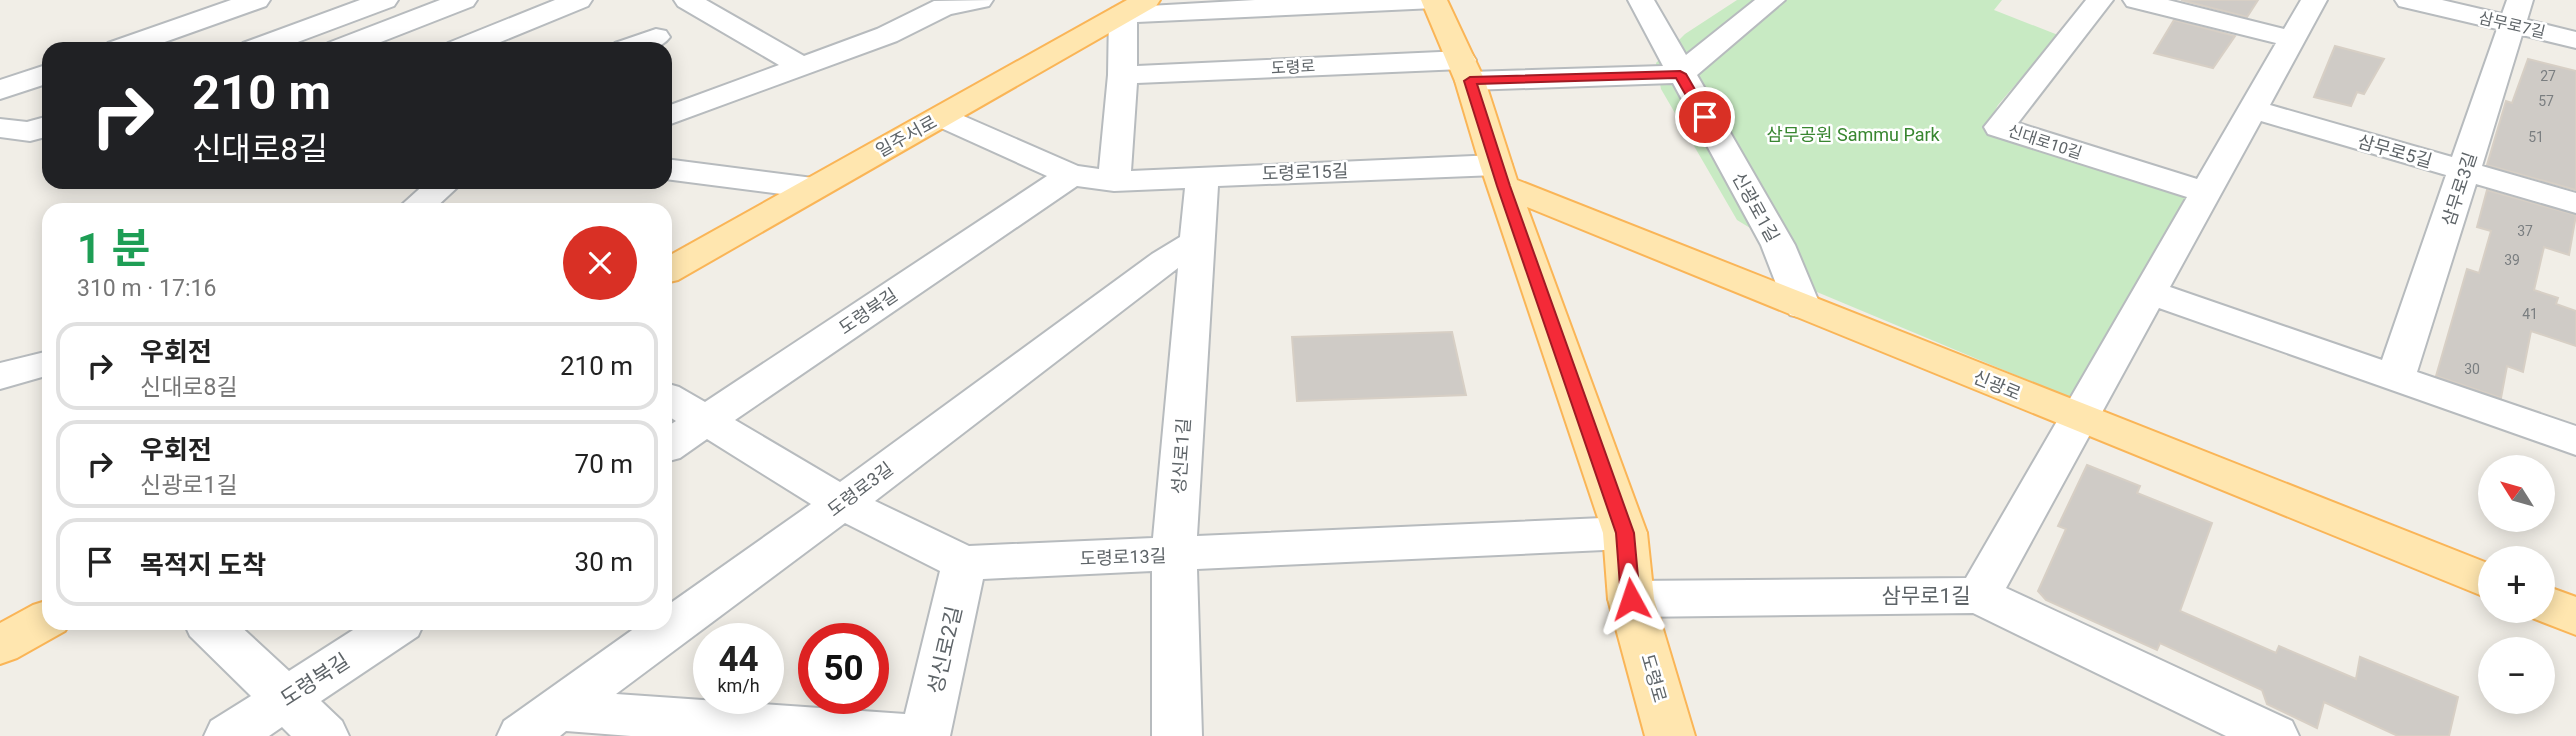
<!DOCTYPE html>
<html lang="ko">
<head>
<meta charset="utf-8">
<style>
  :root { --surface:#fff; --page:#f2f2f2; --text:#222; --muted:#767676; --line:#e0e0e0 }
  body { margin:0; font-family:Roboto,"Noto Sans KR",sans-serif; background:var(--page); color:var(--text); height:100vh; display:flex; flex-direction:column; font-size:26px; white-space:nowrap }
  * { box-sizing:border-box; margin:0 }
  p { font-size:23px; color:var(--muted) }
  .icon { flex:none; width:38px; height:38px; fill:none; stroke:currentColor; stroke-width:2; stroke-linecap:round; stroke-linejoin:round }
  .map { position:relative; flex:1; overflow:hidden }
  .details { position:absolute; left:42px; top:203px; width:630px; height:427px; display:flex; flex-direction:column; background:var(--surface); border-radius:21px; box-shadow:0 4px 18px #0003 }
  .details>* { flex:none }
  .top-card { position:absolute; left:42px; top:42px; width:630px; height:147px; border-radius:21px; box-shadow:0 4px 18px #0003; background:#202124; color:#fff; overflow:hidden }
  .needle { width:46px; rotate:307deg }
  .tools { position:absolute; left:2478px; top:455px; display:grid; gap:14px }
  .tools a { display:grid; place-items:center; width:77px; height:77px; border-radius:50%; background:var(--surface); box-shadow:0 4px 18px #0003; font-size:35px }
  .speed { position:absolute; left:693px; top:623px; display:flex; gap:14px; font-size:35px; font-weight:700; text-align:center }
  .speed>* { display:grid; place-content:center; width:91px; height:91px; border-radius:50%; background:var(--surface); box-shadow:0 4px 18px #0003; line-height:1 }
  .speed small { font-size:18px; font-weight:400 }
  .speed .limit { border:10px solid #d22; background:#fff; color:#111 }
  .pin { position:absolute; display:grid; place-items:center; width:60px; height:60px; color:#fff; margin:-30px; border:4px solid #fff; border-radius:50%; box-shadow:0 2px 7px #0007 }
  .me { position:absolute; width:77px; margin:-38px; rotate:355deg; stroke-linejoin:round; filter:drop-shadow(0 0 5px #0008) }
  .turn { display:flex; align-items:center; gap:24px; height:147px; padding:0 35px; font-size:32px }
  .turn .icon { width:91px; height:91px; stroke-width:2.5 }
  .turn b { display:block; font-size:49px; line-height:60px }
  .round { display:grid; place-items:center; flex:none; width:74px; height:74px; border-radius:37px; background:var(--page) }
  .head { display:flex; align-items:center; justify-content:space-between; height:119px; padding:0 35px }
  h1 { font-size:42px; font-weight:700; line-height:52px; color:#1e9e55 }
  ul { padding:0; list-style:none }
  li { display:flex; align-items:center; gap:21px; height:88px; margin:0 14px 10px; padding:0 21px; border:4px solid var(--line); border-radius:21px }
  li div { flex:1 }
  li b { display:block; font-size:26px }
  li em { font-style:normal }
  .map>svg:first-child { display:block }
</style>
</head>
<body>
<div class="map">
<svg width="2576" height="736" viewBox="0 0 2576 736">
  <rect width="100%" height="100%" fill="#f1eee7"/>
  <path fill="#c8eac3" d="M1737,0h265l-8,10 64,25 -60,70 -12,22 202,69 -115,203 -304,-127 9,-27 -41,-25 -76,-131 -5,-26 29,-29z"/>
  <path fill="#cfcbc6" stroke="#d7cfc5" stroke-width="2" d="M2181,0h77l-11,17z
    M2174,20l61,16 -22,32 -59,-15z
    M2335,46l49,13 -20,35 -7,-2 -6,14 -37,-9z
    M2528,59l48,12v119l-89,-25 19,-64 6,2z
    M2487,190l89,25 -7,40 -25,-8 -10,43 24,8 -2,6 20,7v35l-45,-15 -8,41 -16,-6 -6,32 -65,-22 31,-107 12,4 12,-42 -14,-4z
    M1452,332l14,63 -169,6 -5,-64z
    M2087,465l53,21 -3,7 75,30 -32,88 96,42 3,-7 77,33 4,-22 98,40 -9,39h-51l-74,-34 -7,26 -50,-24 -5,-14 -102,-47 -3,7 -111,-50 -8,-9 28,-62 -8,-3z"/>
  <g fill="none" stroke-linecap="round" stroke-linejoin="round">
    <g stroke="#b7bbbe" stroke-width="4">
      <path id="minor" d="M231,0h39l-4,6 -121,43h-41l4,-6z
        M360,0h38l-4,6 -115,43h-40l4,-6z
        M440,0h37l-4,6 -110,43h-39l4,-6z
        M555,0h37l-4,6 -105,43h-39l4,-6z
        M674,0h32l98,56 73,-27 57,-28 59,-1 -4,6 -38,8 -54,27 -232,85v-19l114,-42 -101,-59z
        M1255,0h192l-4,6 -9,2 -297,14v44l325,-15 10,3 4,6 -4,6 -10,3 -325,14 -6,88 365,-16 11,3 5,7 -5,7 -11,3 -278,11 -21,350 428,-19 15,5 7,11 -7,11 -15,5 -428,20 5,167h-50v-165l-169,8 -33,157h-319l-65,-5 -6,5h-63l7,-15 138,-98h23v-16l146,-103 -104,-65 -27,19 -15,4v-34l11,-7 -11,-7v-31l14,4 26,15 342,-226 -117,-53 -4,-6 4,-6 11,-3 11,3 126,55 21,3 9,-94 1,-61 4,-6zM1077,186l37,5 71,-3 -5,49 -28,17 -312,228 -105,-62zM1178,268l-25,270 -184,8 -94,-45zM845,523l95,48 -35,143 -289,-20z
        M1628,0h26l32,55 69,-55h30l-88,75 98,170 26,62 -5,8 -13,3 -13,-3 -5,-8 -24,-62 -88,-162 -203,7 -10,-3 -5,-6 5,-6 10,-3 193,-6z
        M2086,0h27l-95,123 179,56 79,-136 -149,-37 -4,-6h45l116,29 17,-29h26l-57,105 182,52 45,-128 -98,-23 -4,-6h47l60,14 5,-14h26l-6,20 49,12v16l-54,-13 -40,131 94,27v20l-100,-29 -59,188 159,54v29l-417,-147 -153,280 286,133 7,15h-73l-253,-123 -342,4 -16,-6 -7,-12 7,-12 16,-6 335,-3 221,-381 -199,-63 -4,-7zM2261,121l185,54 -64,185 -212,-73z
        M656,29l10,2 4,6c-12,17 -40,12 -59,12l4,-6z
        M49,64v19l-49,16v-19z
        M49,116v20l-19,5 -30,-4v-18l27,3z
        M665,159l148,19 12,3 4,7 -4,7 -12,3 -148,-19z
        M427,182h36l-30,28h-37z
        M49,351v24l-49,14v-26z
        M184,623h53l52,48 75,-48h60l-6,13 -97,65 21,20 7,15h-58l-9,-9 -13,9h-65l7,-15 40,-25 -61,-60z"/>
    </g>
    <g stroke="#fab557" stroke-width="4">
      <path id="major" d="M1127,0h33l-4,6 -478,274 -13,3v-25z
        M1421,0h26l38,81 32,99 973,384v35l-963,-392 120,326 7,66 41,137h-50l-37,-137 -5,-66 -123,-368 -25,-84z
        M2543,585l33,12v38l-49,-19 -3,-5h19z
        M49,600v23h21l-5,8 -48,27 -17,6v-41l33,-18z"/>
    </g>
    <use href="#minor" fill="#fff" fill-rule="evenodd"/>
    <use href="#major" fill="#ffe6af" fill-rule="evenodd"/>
  </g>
  <path fill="#f42a38" stroke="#9f1b24" stroke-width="2" d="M1680,71l6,3 25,43 -2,3h-9l-24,-42 -199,6 33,102 124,347 6,66 -2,5 -7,2 -7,-2 -3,-5 -5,-66 -119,-347 -33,-105 6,-4z"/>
  <g text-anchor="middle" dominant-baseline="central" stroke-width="5" stroke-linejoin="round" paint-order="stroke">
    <g font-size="14" fill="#7a7e80">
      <text x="2548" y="76">27</text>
      <text x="2546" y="101">57</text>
      <text x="2536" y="137">51</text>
      <text x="2525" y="231">37</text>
      <text x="2512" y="260">39</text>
      <text x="2530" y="314">41</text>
      <text x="2472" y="369">30</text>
    </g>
    <g font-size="16" fill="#5e6468" stroke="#fff">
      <text transform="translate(2512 25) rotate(13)">삼무로7길</text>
      <text transform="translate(1293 67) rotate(-3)">도령로</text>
      <text transform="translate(2045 142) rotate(18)">신대로10길</text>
    </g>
    <g font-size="18" fill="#388630" stroke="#fff">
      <text x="1853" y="134">삼무공원 Sammu Park</text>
    </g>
    <g font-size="18" fill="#5e6468" stroke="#fff">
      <text transform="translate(906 136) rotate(-29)">일주서로</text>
      <text transform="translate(2395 151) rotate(16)">삼무로5길</text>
      <text transform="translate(1305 172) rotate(-2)">도령로15길</text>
      <text transform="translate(2459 189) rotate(-72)">삼무로3길</text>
      <text transform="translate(1756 207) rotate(61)">신광로1길</text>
      <text transform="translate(868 311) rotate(-34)">도령북길</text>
      <text transform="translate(1997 385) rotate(22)">신광로</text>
      <text transform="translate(1181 456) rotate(-86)">성신로1길</text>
      <text transform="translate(860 489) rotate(-37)">도령로3길</text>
      <text transform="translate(1123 557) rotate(-2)">도령로13길</text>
      <text transform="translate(1654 678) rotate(74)">도령로</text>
    </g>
    <g font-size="21" fill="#5e6468" stroke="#fff">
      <text x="1926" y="596">삼무로1길</text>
      <text transform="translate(945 650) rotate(-77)">성신로2길</text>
      <text transform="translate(315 680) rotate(-33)">도령북길</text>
    </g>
  </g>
</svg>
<div class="tools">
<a><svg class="needle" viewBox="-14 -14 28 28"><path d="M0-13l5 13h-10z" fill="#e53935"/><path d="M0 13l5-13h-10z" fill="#767676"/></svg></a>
<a>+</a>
<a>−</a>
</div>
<div class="speed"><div>44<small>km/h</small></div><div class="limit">50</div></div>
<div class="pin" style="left:1705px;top:117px;background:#d93025"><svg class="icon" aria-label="arrive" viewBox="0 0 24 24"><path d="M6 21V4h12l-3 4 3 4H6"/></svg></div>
<svg class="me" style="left:1631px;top:599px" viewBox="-20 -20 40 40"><path d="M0-17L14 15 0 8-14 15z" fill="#f42a38" stroke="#fff" stroke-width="4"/></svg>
<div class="top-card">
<div class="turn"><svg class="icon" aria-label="right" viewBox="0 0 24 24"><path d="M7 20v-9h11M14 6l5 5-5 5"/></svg><div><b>210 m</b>신대로8길</div></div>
</div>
<section class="details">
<div class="head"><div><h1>1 분</h1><p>310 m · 17:16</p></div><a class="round" style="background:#d93025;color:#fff"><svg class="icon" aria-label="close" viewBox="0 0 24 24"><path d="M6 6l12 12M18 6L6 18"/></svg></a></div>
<ul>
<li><svg class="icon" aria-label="right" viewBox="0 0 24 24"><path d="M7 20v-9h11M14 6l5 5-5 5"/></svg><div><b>우회전</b><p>신대로8길</p></div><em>210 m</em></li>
<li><svg class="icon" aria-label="right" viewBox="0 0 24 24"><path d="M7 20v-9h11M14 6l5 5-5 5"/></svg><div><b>우회전</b><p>신광로1길</p></div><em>70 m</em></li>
<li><svg class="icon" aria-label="arrive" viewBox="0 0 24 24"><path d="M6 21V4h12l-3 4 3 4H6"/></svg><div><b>목적지 도착</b></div><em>30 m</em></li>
</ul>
</section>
</div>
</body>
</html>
